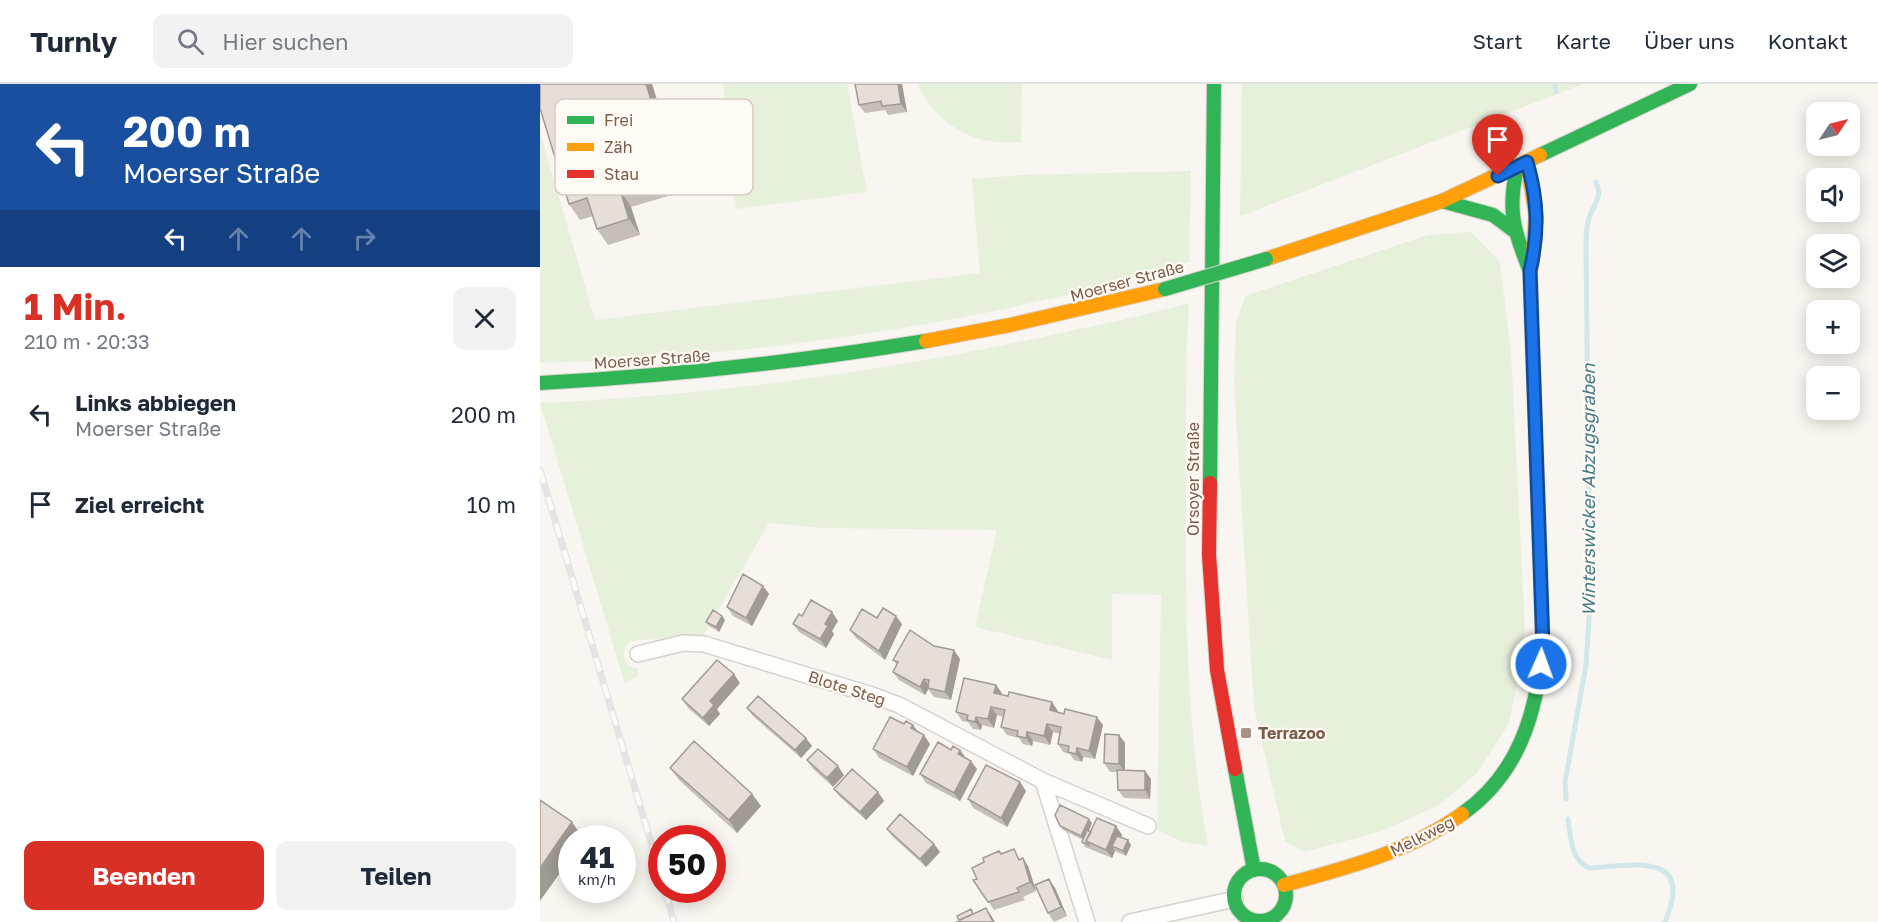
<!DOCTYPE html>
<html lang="de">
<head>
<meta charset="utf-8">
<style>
  :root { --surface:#fff; --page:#f2f2f3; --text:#1f2937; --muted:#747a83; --line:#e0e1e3; --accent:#d93025 }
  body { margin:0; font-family:"Golos Text",sans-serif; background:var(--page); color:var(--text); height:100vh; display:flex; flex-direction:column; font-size:22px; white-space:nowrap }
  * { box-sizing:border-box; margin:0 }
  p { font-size:20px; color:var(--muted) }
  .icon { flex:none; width:33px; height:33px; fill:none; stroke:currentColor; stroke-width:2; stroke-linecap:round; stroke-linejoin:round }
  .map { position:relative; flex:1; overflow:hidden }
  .side { display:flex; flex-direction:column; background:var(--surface); width:540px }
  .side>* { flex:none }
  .hud { background:#1a4fa0; color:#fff; overflow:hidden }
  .needle { width:39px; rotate:55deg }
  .buttons { position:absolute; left:1266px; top:18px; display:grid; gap:12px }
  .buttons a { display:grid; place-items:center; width:54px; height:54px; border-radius:12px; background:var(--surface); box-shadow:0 3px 15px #0003; font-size:30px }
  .speed { position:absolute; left:18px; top:741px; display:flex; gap:12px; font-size:30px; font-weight:700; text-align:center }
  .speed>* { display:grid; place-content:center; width:78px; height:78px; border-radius:50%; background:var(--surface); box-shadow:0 3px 15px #0003; line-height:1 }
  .speed small { font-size:15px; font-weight:400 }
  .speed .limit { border:9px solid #d22; background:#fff; color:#111 }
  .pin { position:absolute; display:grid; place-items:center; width:51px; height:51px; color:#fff; margin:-62px -26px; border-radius:50% 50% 50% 0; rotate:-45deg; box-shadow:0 0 6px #0007 }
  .pin .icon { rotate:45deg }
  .me { position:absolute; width:66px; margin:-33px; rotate:2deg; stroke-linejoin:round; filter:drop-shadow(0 0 4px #0008) }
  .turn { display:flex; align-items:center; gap:21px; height:126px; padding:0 24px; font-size:27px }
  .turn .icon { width:78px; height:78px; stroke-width:2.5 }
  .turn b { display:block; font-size:42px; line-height:51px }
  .lanes { display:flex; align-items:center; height:57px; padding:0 24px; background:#0003; justify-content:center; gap:30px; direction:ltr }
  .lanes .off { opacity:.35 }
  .round { display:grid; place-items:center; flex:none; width:63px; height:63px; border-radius:12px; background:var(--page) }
  .overview { display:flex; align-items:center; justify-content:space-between; height:102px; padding:0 24px }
  h1 { font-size:36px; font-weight:700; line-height:45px; color:var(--accent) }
  .cta { display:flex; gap:12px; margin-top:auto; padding:12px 24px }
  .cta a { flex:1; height:69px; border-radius:12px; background:var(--accent); color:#fff; font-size:24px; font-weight:700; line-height:69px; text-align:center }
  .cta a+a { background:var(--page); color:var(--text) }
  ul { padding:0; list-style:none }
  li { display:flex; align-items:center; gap:18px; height:90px; padding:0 24px }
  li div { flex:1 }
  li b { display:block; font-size:22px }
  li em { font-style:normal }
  header { display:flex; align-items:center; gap:36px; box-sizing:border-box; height:84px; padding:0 30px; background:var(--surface); border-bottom:2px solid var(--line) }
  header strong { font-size:28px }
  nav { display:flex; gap:33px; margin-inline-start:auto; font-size:21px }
  .search { width:420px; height:54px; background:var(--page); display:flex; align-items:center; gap:15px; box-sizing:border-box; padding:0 21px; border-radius:12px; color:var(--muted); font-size:22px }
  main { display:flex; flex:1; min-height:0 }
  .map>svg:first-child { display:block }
</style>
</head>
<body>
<header>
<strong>Turnly</strong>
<div class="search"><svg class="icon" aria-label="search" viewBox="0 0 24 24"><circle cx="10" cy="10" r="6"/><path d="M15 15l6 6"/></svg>Hier suchen</div>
<nav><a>Start</a><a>Karte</a><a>Über uns</a><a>Kontakt</a></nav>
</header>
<main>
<section class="side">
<div class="hud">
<div class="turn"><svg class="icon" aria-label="left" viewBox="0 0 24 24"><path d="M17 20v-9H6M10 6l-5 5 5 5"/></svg><div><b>200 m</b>Moerser Straße</div></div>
<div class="lanes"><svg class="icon" aria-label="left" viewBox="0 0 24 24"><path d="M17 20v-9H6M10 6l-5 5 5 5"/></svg><svg class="icon off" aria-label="ahead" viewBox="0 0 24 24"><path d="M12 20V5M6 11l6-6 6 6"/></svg><svg class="icon off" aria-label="ahead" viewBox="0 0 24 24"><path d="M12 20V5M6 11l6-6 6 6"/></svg><svg class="icon off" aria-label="right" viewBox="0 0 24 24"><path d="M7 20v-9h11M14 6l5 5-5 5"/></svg></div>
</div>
<div class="overview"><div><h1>1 Min.</h1><p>210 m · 20:33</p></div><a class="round"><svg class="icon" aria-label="close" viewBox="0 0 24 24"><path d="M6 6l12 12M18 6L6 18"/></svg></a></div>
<ul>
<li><svg class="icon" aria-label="left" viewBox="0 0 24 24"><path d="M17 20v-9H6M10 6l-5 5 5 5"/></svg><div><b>Links abbiegen</b><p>Moerser Straße</p></div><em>200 m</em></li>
<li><svg class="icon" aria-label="arrive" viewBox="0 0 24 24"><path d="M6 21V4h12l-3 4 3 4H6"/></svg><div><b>Ziel erreicht</b></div><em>10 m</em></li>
</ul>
<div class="cta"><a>Beenden</a><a>Teilen</a></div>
</section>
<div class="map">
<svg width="1338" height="838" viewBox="0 0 1338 838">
  <rect width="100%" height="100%" fill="#f9f5f0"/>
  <path fill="#e7f0db" d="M183,0h124l20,108 -131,17z
    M378,0h104l-1,58c-44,5 -85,-16 -103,-58z
    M702,0h341l-343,132z
    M0,49l55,187 385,-47 -8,-94 50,-4 169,-4 -2,91c-211,63 -429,94 -649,101z
    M931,148l29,30 11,92 14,274 -7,54 -10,43 -31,48 -38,32 -57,26 -77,21 -20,-11 -31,-133 -20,-324 2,-61 9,-27 183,-61z
    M649,219c-4,61 -3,122 -3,183 -1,121 0,240 22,360l-27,-5 -24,-11 4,-235 -49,-1v66l-137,-33 22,-97 -175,-2 -53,-5 -65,112 -73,6c-12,10 -8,26 7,28l1,6 -14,9 -85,-281c172,-8 344,-31 512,-68 46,-10 92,-19 137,-32z"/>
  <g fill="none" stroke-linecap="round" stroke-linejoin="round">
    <path stroke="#d0e8ea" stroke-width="5" d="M1015,0l1,8
      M1026,715l-1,-17 21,-117 4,-62 -4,-356c0,-9 0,-20 3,-29 5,-15 14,-20 7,-36
      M1028,735c3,17 2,41 21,49 47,-3 106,-16 76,54"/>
    <g stroke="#d7d1cb" stroke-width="18">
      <path id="street" d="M98,570l45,-11 21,1 168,51 27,10 144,76 44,141
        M503,697l105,45
        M590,838l105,-23"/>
    </g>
    <g stroke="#d9d2cb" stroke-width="16">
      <path id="fast" d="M1000,71l150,-71
        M977,84c-10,42 -3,64 13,103
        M902,117l51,14 20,15
        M0,299c130,-7 258,-21 386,-42
        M670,399l4,-399
        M695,685l19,101
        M922,730c57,-40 74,-100 81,-166l-13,-377 2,-9
        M694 811a26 26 0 1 1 52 0a26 26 0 1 1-52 0Z"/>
    </g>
    <g stroke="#d9d2cb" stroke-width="16">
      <path id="slow" d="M987,78l9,54 -4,46
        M726,175l176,-58 98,-46
        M386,257l84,-16 155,-36
        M744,801c62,-17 125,-33 178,-71"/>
    </g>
    <g stroke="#d9d2cb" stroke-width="16">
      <path id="jam" d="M670,399l-1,72 8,115 18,99"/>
    </g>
    <use href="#street" stroke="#fefefd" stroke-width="15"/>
    <use href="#fast" stroke="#30b455" stroke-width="14"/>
    <use href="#slow" stroke="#ff9f0a" stroke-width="14"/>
    <use href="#jam" stroke="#e5322d" stroke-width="14"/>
    <g stroke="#e6e3e7" stroke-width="7">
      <path id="rail" d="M0,386l122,409
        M125,806l9,32"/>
    </g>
    <use href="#rail" stroke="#fffaf3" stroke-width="4.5" stroke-dasharray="14" stroke-linecap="butt"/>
    <g stroke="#d9d2cb" stroke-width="16" stroke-linecap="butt">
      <path id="fast-bridge" d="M625,205l101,-30"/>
    </g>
    <use href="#fast-bridge" stroke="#30b455" stroke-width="14"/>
  </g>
  <path fill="#c6bfb9" d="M0,0h112l33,107 -54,16 9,28 -32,10 -11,-16 -4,-13 -13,4 -11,-16z
    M362,0l5,28 -19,3 -3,-5 -20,3 -6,-8z
    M223,502l6,8 -17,32 -19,-10 -6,-9z
    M182,532l3,4 -6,12 -10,-6 -3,-4z
    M262,532l36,5 -6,10 2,3 -8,14 -27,-16 -6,-8z
    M337,534l25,6 -17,36 -29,-22 -6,-8z
    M394,562l26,13 -9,41 -17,-3 -6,-8 -3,6 -26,-15 -6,-8 4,-7 -4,-5z
    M200,599l-23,26 3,5 -11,12 -21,-18 -6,-9z
    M462,609l-1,2 57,16 -1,1 46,13 -8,34 -12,-2 -1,5 -8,-2 -4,-6 -7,-2 -5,-8 2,-10 -7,-2 -3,13 -17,-4 -1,5 -9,-2 -4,-6 -12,-3 -6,-8 2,-10 -6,-2 -3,13 -12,-3 -1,5 -8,-1 -5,-7 -6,-1 -6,-9z
    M207,624l65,38 -11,12 -48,-42z
    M379,649l11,11 -17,32 -34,-18 -6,-9z
    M579,651l6,8v27l20,1 6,8 -1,20 -26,-1 -6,-8 -1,-18h-7l-6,-9z
    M267,676l37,15 -11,12 -20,-18z
    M130,684l82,26 9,12 -24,27 -58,-53z
    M437,685l-17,32 -34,-18 -6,-9z
    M294,705l44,3 6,9 -18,19 -26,-23z
    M486,707l-19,36 -34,-19 -5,-9z
    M552,739l-3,8 2,1 25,-6 6,9 -1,2 10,8 -5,11 -11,-5 -3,7 -27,-11 -3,-5 1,-2 -20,-10 -3,-4z
    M347,745l47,15 6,8 -14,15 -33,-30z
    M459,767l3,3 18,5 8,7 8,25 -13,6 2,3 -31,10 -21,-30 4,-1 7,-17z
    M509,795l6,9 12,28 -13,6 -6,-9z"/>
  <path fill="#a19b96" d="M106,0h6l33,107 -11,-17z
    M358,0h4l5,28 -6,-8z
    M80,106l11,17 9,28 -11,-16z
    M223,502l6,8 -17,32 -6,-8z
    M292,528l6,9 -6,10 2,3 -8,14 -6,-9 5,-15z
    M182,532l3,4 -6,12 -3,-5z
    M356,532l6,8 -17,36 -6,-9z
    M414,566l6,9 -9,41 -6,-8z
    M194,590l6,9 -23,26 3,5 -11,12 -6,-8 7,-17z
    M384,595l6,8 -2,1v2l-3,5 -5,-8z
    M456,601l6,8 -2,8 -6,-8z
    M512,618l6,9 -2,7 -6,-8z
    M451,623l6,8 -3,13 -6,-9z
    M436,633l6,8 -1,5 -6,-8z
    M557,633l6,8 -8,34 -6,-8z
    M507,640l6,8 -3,13 -6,-9z
    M373,641l6,8 -8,-5z
    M487,648l6,9 -1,5 -6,-8z
    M384,651l6,9 -17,32 -6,-9z
    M579,651l6,8v29l-6,-8z
    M266,654l6,8 -11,12 -6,-8z
    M537,664l6,9 -1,5 -6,-8z
    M420,666l6,8 -8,-4z
    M431,677l6,8 -17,32 -6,-8z
    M298,682l6,9 -11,12 -6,-9z
    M605,687l6,8 -1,20 -5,-9z
    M480,698l6,9 -19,36 -6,-9z
    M338,708l6,9 -18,19 -6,-8z
    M212,710l9,12 -24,27 -8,-13z
    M549,735l3,4 -8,18 -3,-5z
    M32,738l11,16h-11v18l-32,45v-33z
    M576,742l6,9 -6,13 -4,-2 3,5 -3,7 -6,-8z
    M588,756l3,5 -5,11 -3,-5z
    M394,760l6,8 -14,15 -6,-8z
    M483,774l5,8 8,25 -6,-9z
    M509,795l6,9 12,28 -6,-9z
    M446,824l6,9 3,5h-2z"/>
  <path fill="#e6ded7" stroke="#a19b96" stroke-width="1.5" d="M0,0h106l28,90 -54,16 9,29 -32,10 -10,-31 -18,6 -29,-96z
    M315,0h43l3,20 -19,2 -1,-5 -22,4z
    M203,490l20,12 -17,32 -19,-11z
    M271,516l21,12 -7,12 3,2 -8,13 -27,-15 6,-10 3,2z
    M343,524l13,8 -17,35 -29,-21 12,-21 15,9z
    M173,526l9,6 -6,11 -10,-5z
    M370,546l24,16 20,4 -9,42 -17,-4 1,-8 -5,-1 -4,8 -27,-15 5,-10 -5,-2z
    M177,576l17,14 -24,27 4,4 -11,13 -21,-19z
    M424,594l32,7 -2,8 14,3 1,-4 43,10 -2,8 14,4 1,-5 32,8 -8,34 -12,-3 -1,6 -8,-2 1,-6 -11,-2 3,-17 -14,-3 -3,12 -17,-4 -1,6 -9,-2 1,-5 -17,-4 4,-17 -14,-3 -3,12 -12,-2 -1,5 -8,-2 1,-5 -12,-3z
    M218,612l48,42 -11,12 -48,-42z
    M350,633l14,7 2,-3 7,4 -2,3 13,7 -17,32 -34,-18z
    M565,650l14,1v29l-15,-1z
    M154,657l58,53 -23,26 -59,-52z
    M398,658l13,8 2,-4 7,4 -2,4 13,7 -17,32 -34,-19z
    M278,665l20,17 -11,12 -20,-18z
    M446,681l34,17 -19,36 -33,-19z
    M312,685l26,23 -18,20 -26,-23z
    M577,686l28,1v19h-27z
    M0,716l32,22 -32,46z
    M520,721l29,14 -8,17 -21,-10 -5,-11z
    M360,730l34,30 -14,15 -33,-30z
    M557,734l19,8 -10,24 -20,-9z
    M547,746l4,2 -5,9 3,4 -7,-3z
    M577,752l11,4 -5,11 -11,-5z
    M474,765l5,11 4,-2 7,24 -13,6 2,4 -31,10 -15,-22 4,-1 -5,-11 12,-6 -1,-4 16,-7 2,3z
    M509,795l12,28 -13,6 -13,-28z
    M446,824l7,14h-37z
    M431,825l2,5 -14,6 -2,-4z"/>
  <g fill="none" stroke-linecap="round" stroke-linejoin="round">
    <g stroke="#114b97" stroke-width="15">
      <path id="route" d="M958,92l29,-14c11,38 12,70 3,109l13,377 -2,16"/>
    </g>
    <use href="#route" stroke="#1a73e8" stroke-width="10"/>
  </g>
  <rect fill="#a69286" stroke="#fffaf3" stroke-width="2" x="700" y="643" width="12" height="12" rx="3"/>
  <g text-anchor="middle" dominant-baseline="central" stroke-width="4.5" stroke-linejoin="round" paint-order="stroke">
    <g font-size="16" fill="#7a5c4d" stroke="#fffaf3">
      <text transform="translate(587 197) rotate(-15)">Moerser Straße</text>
      <text transform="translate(112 275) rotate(-4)">Moerser Straße</text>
      <text transform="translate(653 395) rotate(-90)">Orsoyer Straße</text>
      <text transform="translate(307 604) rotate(18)">Blote Steg</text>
      <text transform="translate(882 752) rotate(-27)">Melkweg</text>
    </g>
    <g font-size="16" font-weight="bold" fill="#7a5c4d" stroke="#fffaf3" text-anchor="start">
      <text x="718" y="649">Terrazoo</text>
    </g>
    <g font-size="18" font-style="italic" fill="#437c86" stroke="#fffaf3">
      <text transform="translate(1048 406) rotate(-90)">Winterswicker Abzugsgraben</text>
    </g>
  </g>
  <rect x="15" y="15" width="198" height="96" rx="9" fill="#fffaf3" stroke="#d7cbc1" stroke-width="1.5"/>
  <rect x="27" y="32" width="27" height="8" fill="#30b455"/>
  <rect x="27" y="59" width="27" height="8" fill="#ff9f0a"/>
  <rect x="27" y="86" width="27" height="8" fill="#e5322d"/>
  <g font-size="16" fill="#7a5c4d">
    <text x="64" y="42">Frei</text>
    <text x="64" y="69">Zäh</text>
    <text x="64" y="96">Stau</text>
  </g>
</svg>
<div class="buttons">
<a><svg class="needle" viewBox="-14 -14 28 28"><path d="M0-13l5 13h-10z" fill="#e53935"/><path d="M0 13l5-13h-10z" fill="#747a83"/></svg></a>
<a><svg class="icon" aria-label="sound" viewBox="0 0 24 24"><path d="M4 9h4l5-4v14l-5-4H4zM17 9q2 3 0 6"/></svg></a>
<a><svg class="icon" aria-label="layers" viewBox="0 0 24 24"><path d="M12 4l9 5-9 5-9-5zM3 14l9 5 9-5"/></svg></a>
<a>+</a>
<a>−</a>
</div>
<div class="speed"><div>41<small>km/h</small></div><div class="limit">50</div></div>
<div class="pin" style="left:958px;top:92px;background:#d93025"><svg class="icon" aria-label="arrive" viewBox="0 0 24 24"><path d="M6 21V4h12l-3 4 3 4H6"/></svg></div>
<svg class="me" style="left:1001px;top:580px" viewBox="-20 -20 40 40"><circle r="17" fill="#1a73e8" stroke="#fff" stroke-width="3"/><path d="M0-11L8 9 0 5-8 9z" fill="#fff"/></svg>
</div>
</main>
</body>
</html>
